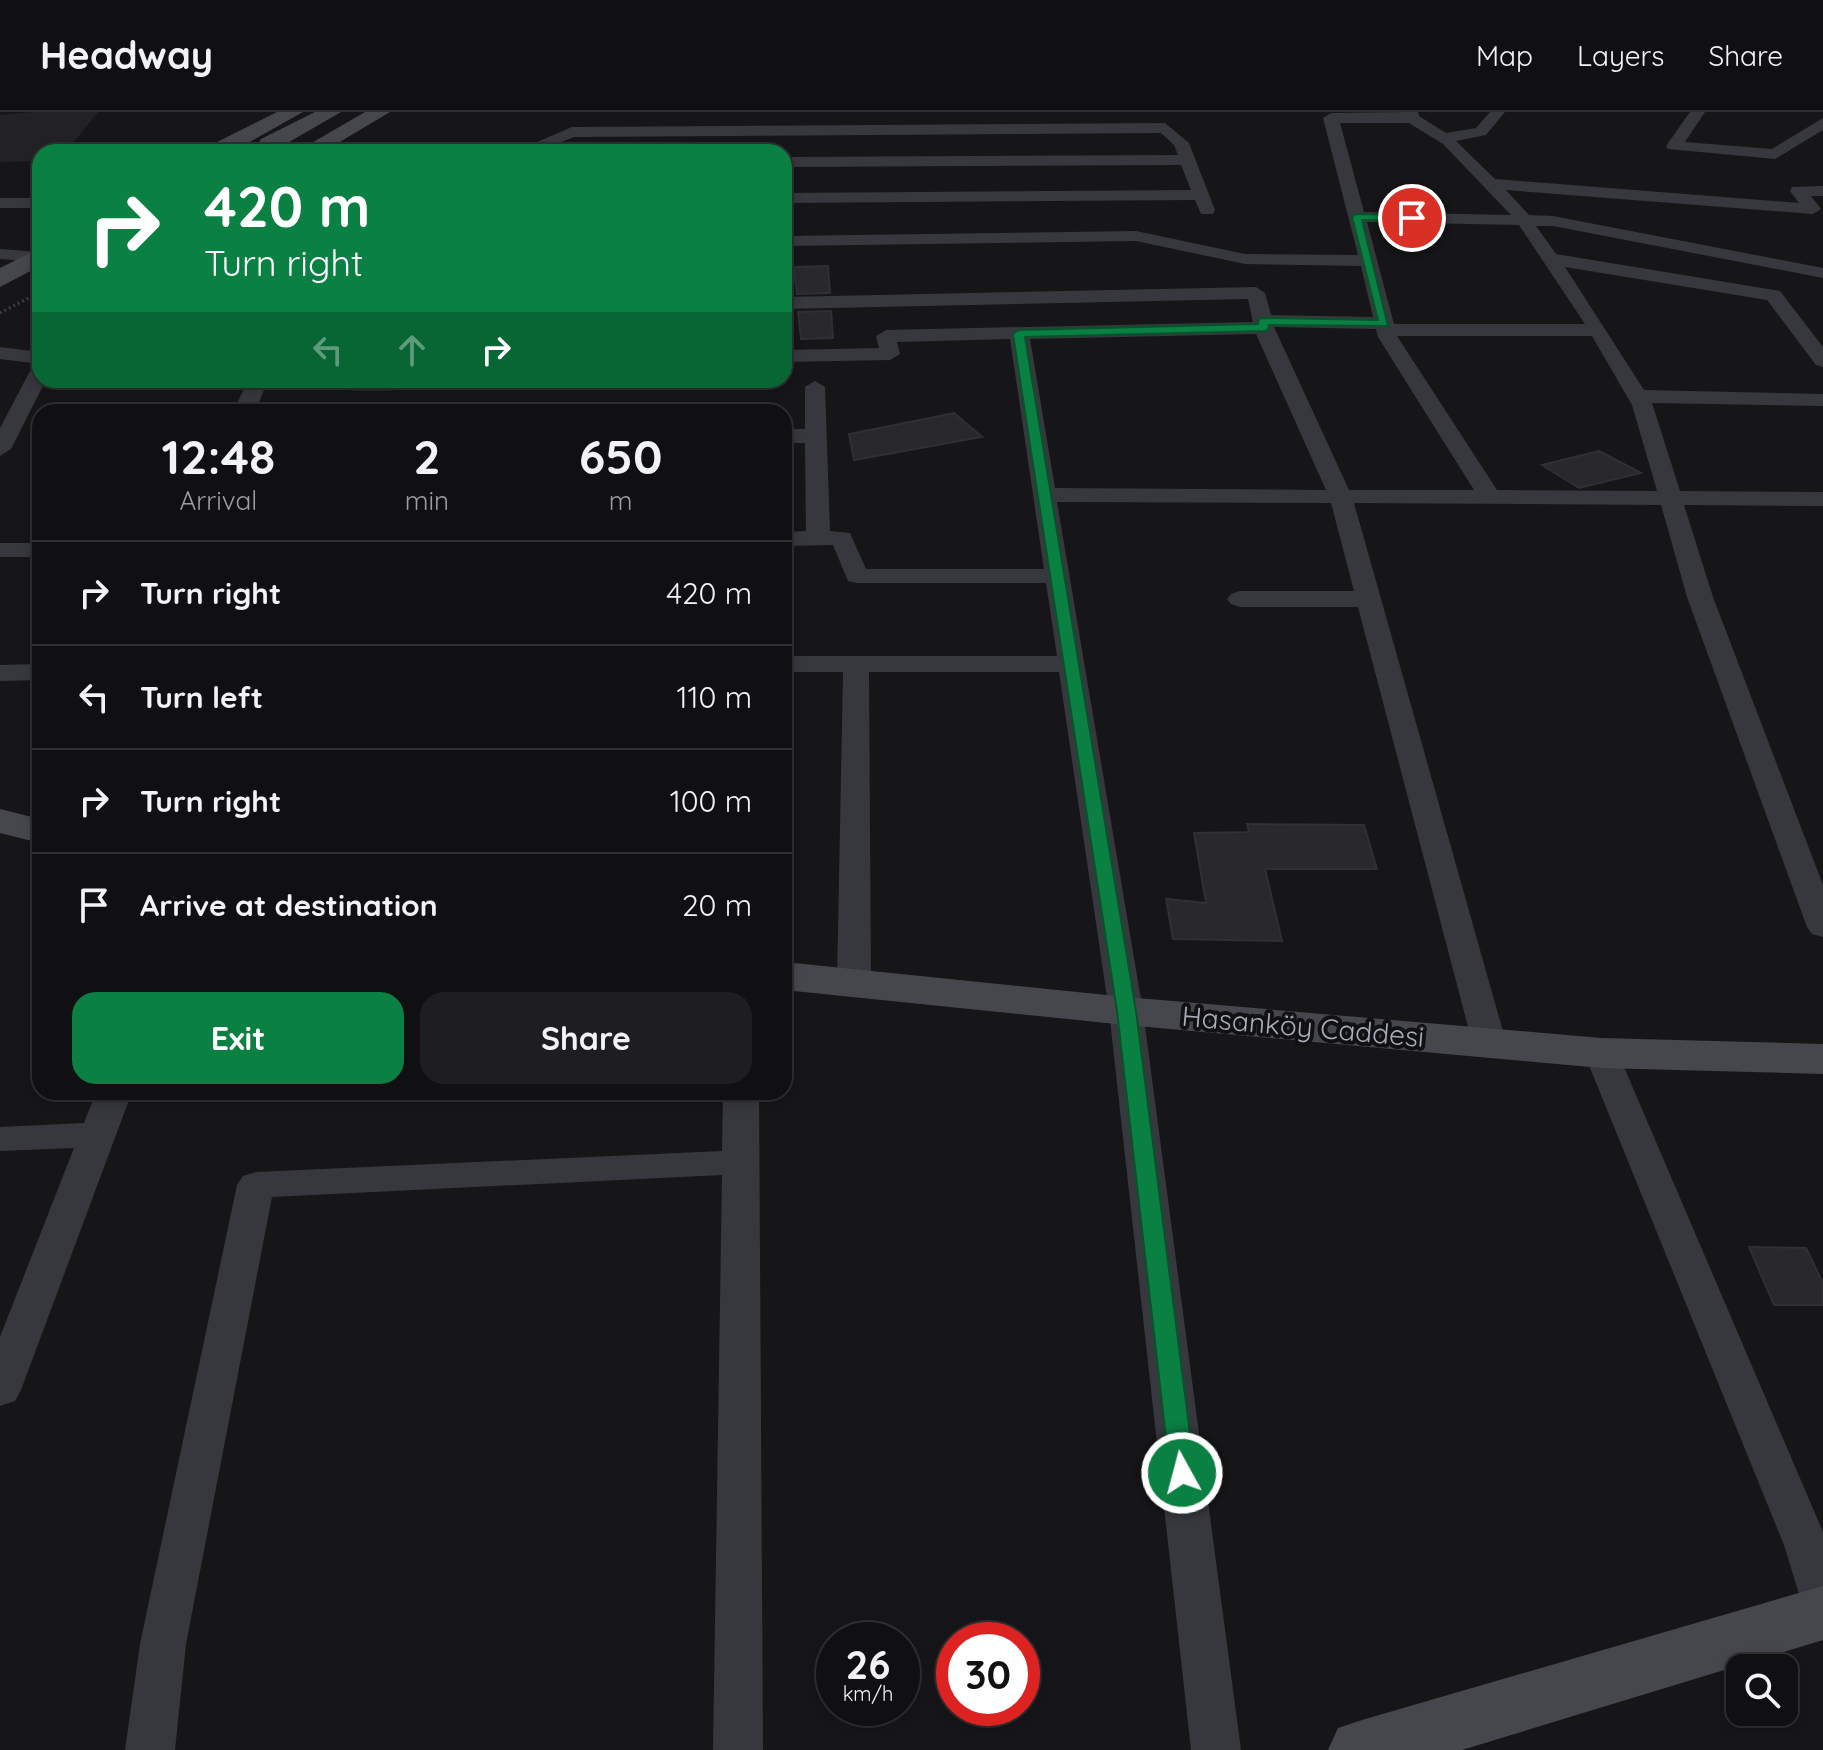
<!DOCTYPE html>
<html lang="en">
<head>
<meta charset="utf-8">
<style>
  :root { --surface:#101012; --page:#1e1e20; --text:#f1f3f6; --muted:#9c9d9f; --line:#303032; --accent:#0b8043 }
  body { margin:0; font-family:Quicksand,sans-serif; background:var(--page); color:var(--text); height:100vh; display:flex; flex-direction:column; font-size:30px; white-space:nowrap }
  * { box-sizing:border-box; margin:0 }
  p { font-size:26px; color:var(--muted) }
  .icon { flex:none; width:44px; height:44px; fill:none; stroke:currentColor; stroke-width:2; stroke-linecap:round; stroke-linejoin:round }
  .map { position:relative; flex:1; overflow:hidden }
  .panel { position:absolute; left:32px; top:292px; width:760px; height:696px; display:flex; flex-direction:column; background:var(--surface); border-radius:24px; box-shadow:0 4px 12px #0003,0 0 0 2px var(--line) }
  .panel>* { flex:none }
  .top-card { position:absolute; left:32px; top:32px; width:760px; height:244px; border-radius:24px; box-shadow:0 4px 12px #0003,0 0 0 2px var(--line); background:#0b8043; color:#fff; overflow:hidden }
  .fabs { position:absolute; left:1726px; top:1542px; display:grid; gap:16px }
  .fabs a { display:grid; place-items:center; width:72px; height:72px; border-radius:16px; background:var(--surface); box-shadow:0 4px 12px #0003,0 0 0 2px var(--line); font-size:40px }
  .speed { position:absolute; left:816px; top:1510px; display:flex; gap:16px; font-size:40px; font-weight:700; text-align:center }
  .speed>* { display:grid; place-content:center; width:104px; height:104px; border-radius:50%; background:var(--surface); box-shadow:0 4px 12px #0003,0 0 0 2px var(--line); line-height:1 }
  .speed small { font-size:20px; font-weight:400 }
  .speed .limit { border:12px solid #d22; background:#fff; color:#111 }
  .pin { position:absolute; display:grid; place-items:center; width:68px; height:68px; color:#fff; margin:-34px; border:4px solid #fff; border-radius:50%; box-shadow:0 2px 8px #0007 }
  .me { position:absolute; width:88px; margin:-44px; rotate:353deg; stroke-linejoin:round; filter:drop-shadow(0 0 6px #0008) }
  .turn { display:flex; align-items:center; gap:28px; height:168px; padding:0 40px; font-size:36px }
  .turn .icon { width:104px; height:104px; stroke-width:2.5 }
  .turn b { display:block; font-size:56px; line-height:68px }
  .lanes { display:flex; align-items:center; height:76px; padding:0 40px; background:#0003; justify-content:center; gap:40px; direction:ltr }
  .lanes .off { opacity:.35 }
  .eta { display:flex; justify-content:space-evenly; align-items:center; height:136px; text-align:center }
  .eta b { font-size:48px; font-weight:700; line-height:56px }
  .cta { display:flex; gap:16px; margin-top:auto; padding:16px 40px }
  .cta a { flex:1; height:92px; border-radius:24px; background:var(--accent); color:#fff; font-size:32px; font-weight:700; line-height:92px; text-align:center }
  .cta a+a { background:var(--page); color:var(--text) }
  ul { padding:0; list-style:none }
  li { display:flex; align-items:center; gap:24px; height:104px; padding:0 40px; border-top:2px solid var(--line) }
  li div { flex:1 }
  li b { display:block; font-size:30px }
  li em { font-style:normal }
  header { display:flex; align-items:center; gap:48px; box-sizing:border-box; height:112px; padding:0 40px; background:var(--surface); border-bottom:2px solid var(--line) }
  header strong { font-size:38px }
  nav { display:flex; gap:44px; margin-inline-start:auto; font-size:28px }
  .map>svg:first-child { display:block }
</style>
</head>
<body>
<header>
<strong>Headway</strong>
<nav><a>Map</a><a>Layers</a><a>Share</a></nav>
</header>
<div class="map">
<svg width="1823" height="1638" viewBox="0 0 1823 1638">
  <rect width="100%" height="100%" fill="#161618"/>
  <path fill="#222225" d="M33,0h65l-32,40h-26v9l-40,1v-47z"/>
  <path fill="#29292c" stroke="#303034" stroke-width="2" d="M828,154l2,27 -33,1 -3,-27z
    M831,199l2,27 -32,1 -3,-27z
    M954,301l28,24 -128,23 -5,-26z
    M1599,339l42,22 -62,15 -37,-23z
    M1247,712l117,1 13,44h-112l17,72 -109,-2 -7,-40 40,4 -12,-70 55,-1z
    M1749,1135l57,1 17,35v22h-49z"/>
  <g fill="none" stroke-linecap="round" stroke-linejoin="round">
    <path stroke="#3d3f44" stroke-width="3" stroke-dasharray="2 3" stroke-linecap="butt" d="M0,201l40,-21"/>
    <path fill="#37383d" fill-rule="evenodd" d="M1404,0h14l1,4 27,17 30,-5 14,-16h15l-19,23 -30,6 39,38 304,24 -9,-12 2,-4 31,-1v10h-12l10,13 -8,5 -307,-24 23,25 24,1 270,52v10l-270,-52h-17l20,28 224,37 43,56v20l-7,-2 -49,-65 -202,-33 79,123 179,4v12l-171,-3 28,88 143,1v14l-139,-1 29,92 110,288v52l-11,-3 -5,-7 -120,-330 -26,-92 -307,-2 152,539 -5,8 -12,3 -12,-3 -5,-8 -114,-435h-118l-9,-3 -4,-5 4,-5 9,-3h114l-23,-88 -274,-1 86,509 98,739h-50l-82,-739 -50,-339h-190l2,311 -5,7 -12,3 -12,-3 -5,-7 6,-311h-59v-16h273l-11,-73h-189l-9,-2 -15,-36 -49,1v-14l22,-1 -1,-88h-21v-14h21v-42l10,-6 10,6 5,144 20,2 16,36h178l-34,-230 -113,3 3,12 -10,6 -106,2v-12l95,-2 -3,-12 10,-6 367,-8 -5,-23 -464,10v-12l472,-10 9,6 6,22 102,2 -12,-51 -116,-2 -109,-23 -352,5v-10l352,-5 109,23 113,1 -35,-137 8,-5zM1340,11h69l34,21 68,71 -147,-3zM1367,110l152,3 66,99h-191zM1274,215l102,2 2,8 96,153h-125zM1256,222l70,156 -271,-2 -25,-149zM1397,224h195l40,69 25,86 -160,-1z
      M1690,0h15l-20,30 87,7 51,-31v12l-48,29 -107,-10 -2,-3z
      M1165,11l24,20 26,67 -2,4h-12l-6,-14 -411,3v-10l407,-3 -10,-25 -397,2v-10l394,-2 -4,-10 -13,-12 -587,4 -38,15h-22l58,-25z
      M0,86h40v10h-40z
      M0,137l40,3v10l-40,-3z
      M0,235l40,5v12l-40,-5z
      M40,253v15h6l-35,69 -11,7v-28l30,-57z
      M248,268h20l-13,32h-22z
      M300,268h181l-10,6c-29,2 -156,12 -171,-6z
      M0,431h40v14h-40z
      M40,552v16l-40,1v-16z
      M1601,930l12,3 5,8 205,479v94l-16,-6 -23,-75 -200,-492 5,-8z
      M96,980h36l-111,298 -6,11 -15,5v-69l74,-189 -74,3v-24l84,-4z
      M723,980h36l4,658h-50l9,-575 -450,22 -86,447 -11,106h-50l15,-106 97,-459 6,-9 13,-4 466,-21z"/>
    <path fill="#45474d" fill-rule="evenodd" d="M277,0h26l-71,40h-28l3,-5z
      M315,0h26l-64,37h-16l-3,-5 3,-5z
      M365,0h25l-67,40h-27z
      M40,136v18l-40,21v-19z
      M0,697l40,10v24l-40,-10z
      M784,850l342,35 475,41 222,6v30l-222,-6 -475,-43 -342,-35z
      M1823,1474v54l-361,110h-134l10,-22 24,-8z"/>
  </g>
  <path fill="#0b8043" stroke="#07532c" stroke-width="2" d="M1356,102l56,1 5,3 -5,3 -50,-1 26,106 -119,-1 -1,5 -4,1 -239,6 111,674 59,462 -4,7 -9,3 -9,-3 -3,-7 -53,-462 -104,-677 6,-4 239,-6 1,-5 4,-1 115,2 -26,-103z"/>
  <g text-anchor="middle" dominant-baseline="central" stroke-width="8" stroke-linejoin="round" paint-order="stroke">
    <g font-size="28" fill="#a8adb8" stroke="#111113">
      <text transform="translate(1303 914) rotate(5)">Hasanköy Caddesi</text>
    </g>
  </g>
</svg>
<div class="fabs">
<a><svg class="icon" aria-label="search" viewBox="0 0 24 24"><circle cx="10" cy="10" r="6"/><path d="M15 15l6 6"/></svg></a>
</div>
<div class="speed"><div>26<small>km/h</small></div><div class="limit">30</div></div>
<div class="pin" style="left:1412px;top:106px;background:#d93025"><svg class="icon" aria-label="arrive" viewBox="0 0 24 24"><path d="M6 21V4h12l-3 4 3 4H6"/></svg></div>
<svg class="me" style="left:1182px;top:1361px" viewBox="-20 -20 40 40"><circle r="17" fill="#0b8043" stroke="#fff" stroke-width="3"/><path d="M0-11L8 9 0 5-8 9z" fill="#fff"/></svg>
<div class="top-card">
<div class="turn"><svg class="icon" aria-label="right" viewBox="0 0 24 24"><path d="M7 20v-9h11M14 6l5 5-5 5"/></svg><div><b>420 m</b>Turn right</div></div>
<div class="lanes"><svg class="icon off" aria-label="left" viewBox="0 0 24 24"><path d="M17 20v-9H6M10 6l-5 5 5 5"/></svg><svg class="icon off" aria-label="ahead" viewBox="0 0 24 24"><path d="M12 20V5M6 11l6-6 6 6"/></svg><svg class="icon" aria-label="right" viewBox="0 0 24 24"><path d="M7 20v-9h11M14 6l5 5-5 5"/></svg></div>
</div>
<section class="panel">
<div class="eta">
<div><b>12:48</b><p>Arrival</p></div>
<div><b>2</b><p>min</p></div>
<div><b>650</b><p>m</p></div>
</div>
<ul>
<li><svg class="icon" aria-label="right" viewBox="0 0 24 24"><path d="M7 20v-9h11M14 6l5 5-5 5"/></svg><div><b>Turn right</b></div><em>420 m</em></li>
<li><svg class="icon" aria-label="left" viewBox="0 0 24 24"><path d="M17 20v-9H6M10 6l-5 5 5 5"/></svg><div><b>Turn left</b></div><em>110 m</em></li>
<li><svg class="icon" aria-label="right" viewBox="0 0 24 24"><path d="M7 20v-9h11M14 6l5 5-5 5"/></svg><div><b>Turn right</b></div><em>100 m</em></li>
<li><svg class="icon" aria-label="arrive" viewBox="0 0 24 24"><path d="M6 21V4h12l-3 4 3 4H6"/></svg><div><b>Arrive at destination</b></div><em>20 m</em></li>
</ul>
<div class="cta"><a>Exit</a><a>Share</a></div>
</section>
</div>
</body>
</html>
